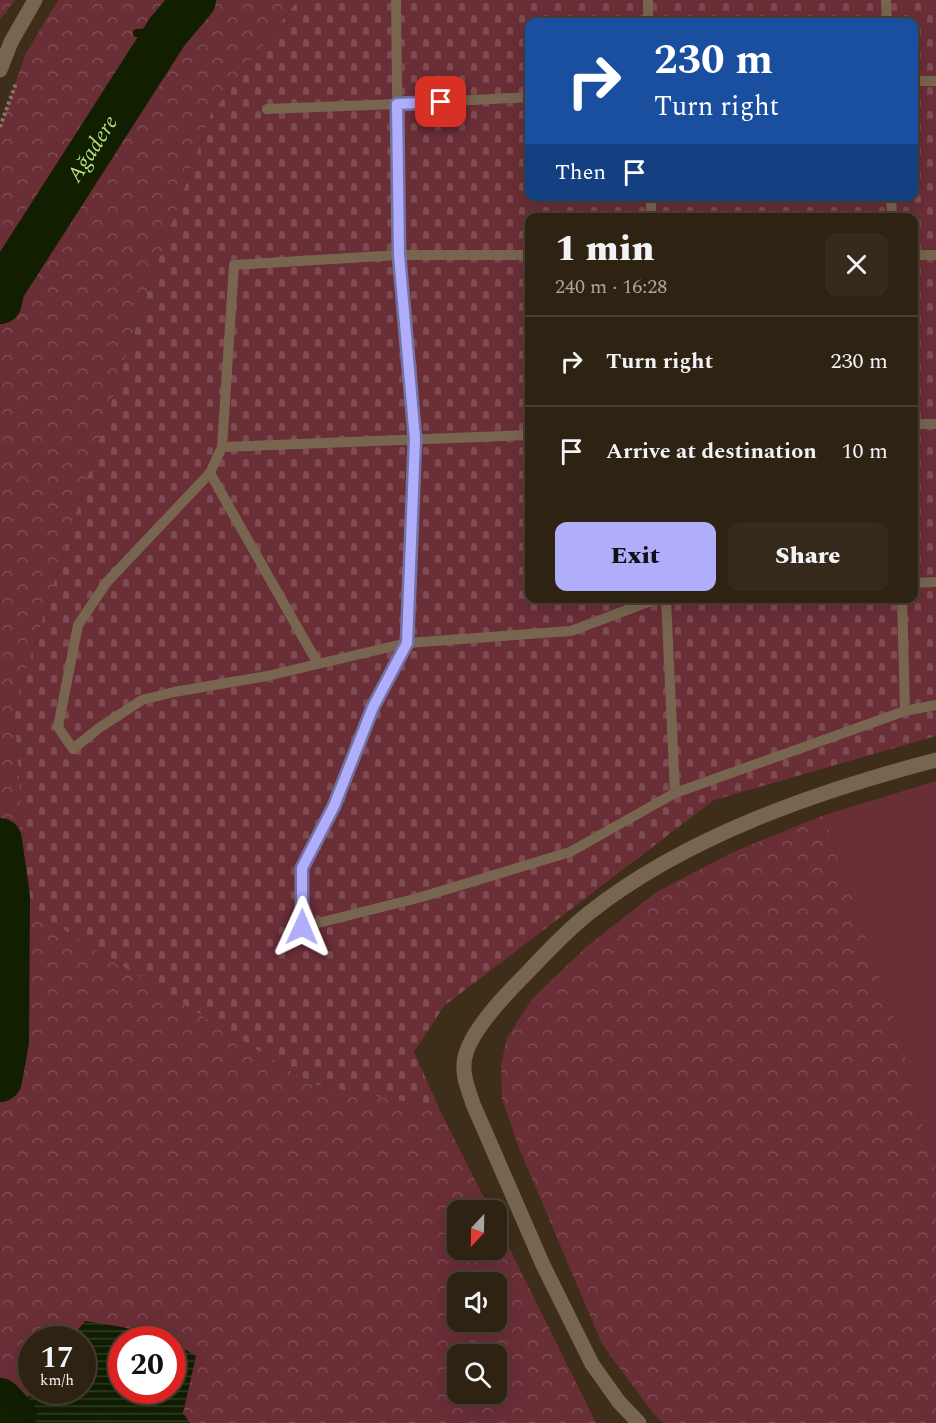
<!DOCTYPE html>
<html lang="en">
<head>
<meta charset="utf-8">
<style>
  :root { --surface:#2e2213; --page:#362a1c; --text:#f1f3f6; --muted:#a7a4a0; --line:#493f33; --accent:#b0aefa }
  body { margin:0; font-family:Spectral,serif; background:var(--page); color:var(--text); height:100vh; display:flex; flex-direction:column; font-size:22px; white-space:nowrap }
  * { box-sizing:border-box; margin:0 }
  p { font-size:20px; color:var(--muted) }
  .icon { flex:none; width:33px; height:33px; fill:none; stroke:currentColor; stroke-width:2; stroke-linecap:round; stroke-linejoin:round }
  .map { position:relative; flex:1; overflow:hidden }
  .details { position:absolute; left:525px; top:213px; width:393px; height:390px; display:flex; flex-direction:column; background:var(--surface); border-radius:12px; box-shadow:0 6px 24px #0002,0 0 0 2px var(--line) }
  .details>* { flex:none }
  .banner { position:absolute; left:525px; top:18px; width:393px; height:183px; border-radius:12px; box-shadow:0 6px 24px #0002,0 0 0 2px var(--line); background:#1a4fa0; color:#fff; overflow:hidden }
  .needle { width:39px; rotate:202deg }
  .tools { position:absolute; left:447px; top:1200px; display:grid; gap:12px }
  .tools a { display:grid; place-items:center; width:60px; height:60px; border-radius:12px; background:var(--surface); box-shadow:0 6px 24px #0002,0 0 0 2px var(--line); font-size:30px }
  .speed { position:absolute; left:18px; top:1326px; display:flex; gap:12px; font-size:30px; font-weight:700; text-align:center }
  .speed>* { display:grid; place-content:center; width:78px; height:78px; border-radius:50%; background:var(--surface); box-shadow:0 6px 24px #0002,0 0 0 2px var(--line); line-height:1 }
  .speed small { font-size:15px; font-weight:400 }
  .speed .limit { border:9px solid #d22; background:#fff; color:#111 }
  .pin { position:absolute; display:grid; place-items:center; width:51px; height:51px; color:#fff; margin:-26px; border-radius:12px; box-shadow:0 3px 9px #0006 }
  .me { position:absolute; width:66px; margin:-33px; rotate:1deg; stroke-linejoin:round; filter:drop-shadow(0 0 4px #0008) }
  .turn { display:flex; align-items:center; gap:21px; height:126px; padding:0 30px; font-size:27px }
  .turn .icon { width:78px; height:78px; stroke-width:2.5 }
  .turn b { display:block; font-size:42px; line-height:51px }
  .then { display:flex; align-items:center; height:57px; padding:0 30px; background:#0003; gap:12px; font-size:22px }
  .round { display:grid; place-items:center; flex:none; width:63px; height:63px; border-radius:12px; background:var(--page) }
  .overview { display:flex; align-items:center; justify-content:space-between; height:102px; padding:0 30px }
  h1 { font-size:36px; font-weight:800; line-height:45px }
  .action { display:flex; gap:12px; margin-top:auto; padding:12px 30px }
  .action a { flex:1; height:69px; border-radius:12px; background:var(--accent); color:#111; font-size:24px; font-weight:800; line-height:69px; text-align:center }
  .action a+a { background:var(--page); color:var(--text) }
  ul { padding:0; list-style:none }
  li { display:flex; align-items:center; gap:18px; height:90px; padding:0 30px; border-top:2px solid var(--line) }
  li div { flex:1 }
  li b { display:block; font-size:22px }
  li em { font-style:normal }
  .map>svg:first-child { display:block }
</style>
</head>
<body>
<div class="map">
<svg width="936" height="1423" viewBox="0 0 936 1423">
  <defs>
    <pattern id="forest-crowns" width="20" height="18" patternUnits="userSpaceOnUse" patternTransform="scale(1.5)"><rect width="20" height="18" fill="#6a2e37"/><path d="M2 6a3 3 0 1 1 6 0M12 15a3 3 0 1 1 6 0" fill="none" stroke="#7f4b52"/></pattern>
    <pattern id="cemetery-stones" width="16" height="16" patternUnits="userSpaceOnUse" patternTransform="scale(1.5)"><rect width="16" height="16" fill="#6a2e37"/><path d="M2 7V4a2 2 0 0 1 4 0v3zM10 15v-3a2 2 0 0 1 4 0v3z" fill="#7f4b52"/></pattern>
    <pattern id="water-rules" width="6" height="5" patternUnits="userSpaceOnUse" patternTransform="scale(1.5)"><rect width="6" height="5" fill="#111e00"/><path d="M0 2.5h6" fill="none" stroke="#333e24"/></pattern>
  </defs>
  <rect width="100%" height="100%" fill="#3d2d19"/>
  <path fill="#6a2e37" d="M936,781v391l-23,-76 -10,-50 -79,-231z"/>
  <path fill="url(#forest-crowns)" fill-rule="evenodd" d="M0,0h15l-15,20z
    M58,0h240l-87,114 -70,195 -127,400 15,199 283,176 127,24 51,102h-32v40h38l1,-27 99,200h-406l-7,-10 12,-57 -22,-14 -1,-2 -4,-1 -11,-6 -72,-12 -14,18 -39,1v50l1,1 -24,32h-9v-1296l26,-74zM458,1282h38v40h-38zM458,1354h38v40h-38z
    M824,815l79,231 10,50 23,76v251h-273l-10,-10 -51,-69 -83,-196 -17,-49 -1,-34 6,-27 25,-39 54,-52 69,-54 76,-40z"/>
  <path fill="url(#cemetery-stones)" fill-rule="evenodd" d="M298,0h638v736l-222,64 -270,206 -30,46 25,56 -127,-24 -283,-176 -15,-199 127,-400 70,-195zM530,22h384v174h-384zM530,218h384v380h-384z"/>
  <path fill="url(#water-rules)" d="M85,1321l72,12 11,6 -46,1v50h50l1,-48 23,14 -13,57 7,10h-181l24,-32 49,-1v-50l-11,-1z"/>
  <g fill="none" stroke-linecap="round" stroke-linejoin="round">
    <path stroke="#111e00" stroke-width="8" d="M137,33l30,-1"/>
    <g stroke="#111e00" stroke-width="44">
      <path id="s1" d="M0,302l3,-14 164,-256 27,-32"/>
      <path d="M0,840l8,57 -1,144 -7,39"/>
      <path d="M0,1400l15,16"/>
    </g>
    <path stroke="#847766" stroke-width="4" stroke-dasharray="3 3" stroke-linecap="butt" d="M0,127l16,-44"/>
    <path stroke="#786550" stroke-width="10" d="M396,0l3,255 16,184 -8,204 -34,64 -39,99 -32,62v59l116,-29 152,-46 105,-59 230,-82 31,-6
      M648,0v22
      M886,0l1,22
      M914,81h22
      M267,109l130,-5 133,-7
      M651,196v22
      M891,196l1,22
      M914,255h22
      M914,424h22
      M530,435l-308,12 -12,26 -103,109 -29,43 -20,102 15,22 26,-21 43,-28 32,-8 93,-16 140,-33 164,-12 88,-33
      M222,447l12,-182 165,-10h131
      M210,473l108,191
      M914,583l22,-1
      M666,598l9,195
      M902,598l3,113"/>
    <path stroke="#786550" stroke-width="15" d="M0,70l11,-28 24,-42"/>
    <path stroke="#786550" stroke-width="15" d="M639,1423l-20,-21 -27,-38 -49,-99 -70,-161c-4,-13 -10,-26 -9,-39 0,-28 41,-70 60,-89 21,-22 41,-44 65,-63 97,-77 229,-122 347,-153"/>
  </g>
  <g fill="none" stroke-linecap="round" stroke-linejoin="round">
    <g stroke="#7271a2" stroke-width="15">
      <path id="route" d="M302,927v-59l32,-62 39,-99 34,-64 8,-204 -16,-184 -2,-151 44,-2"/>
    </g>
    <use href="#route" stroke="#b0aefa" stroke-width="10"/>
  </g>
  <g text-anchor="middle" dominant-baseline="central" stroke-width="4.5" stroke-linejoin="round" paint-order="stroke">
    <g font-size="22" font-style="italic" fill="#b7e185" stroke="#3d2d19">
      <text stroke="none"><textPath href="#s1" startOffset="180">Ağadere</textPath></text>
    </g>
  </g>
</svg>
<div class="tools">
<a><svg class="needle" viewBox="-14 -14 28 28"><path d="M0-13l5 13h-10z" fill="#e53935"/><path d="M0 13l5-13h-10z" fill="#a7a4a0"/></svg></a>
<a><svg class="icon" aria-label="sound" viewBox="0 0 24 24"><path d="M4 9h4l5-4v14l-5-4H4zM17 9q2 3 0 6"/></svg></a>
<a><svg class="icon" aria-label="search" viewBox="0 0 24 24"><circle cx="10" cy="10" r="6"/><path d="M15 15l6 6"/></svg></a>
</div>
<div class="speed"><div>17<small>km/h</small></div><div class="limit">20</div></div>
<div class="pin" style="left:441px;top:102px;background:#d93025"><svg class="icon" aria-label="arrive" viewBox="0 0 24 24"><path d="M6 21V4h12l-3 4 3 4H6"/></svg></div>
<svg class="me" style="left:302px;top:927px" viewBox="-20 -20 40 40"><path d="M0-17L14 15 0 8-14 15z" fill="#b0aefa" stroke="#fff" stroke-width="4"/></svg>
<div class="banner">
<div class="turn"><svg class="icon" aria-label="right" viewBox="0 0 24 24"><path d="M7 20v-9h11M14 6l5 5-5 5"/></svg><div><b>230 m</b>Turn right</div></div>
<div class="then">Then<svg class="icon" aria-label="arrive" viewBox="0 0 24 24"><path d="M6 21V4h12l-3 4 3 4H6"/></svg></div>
</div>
<section class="details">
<div class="overview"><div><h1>1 min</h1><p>240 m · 16:28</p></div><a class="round"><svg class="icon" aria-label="close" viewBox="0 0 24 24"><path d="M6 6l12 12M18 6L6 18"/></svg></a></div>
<ul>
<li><svg class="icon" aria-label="right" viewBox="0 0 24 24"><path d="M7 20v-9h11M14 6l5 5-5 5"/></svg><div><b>Turn right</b></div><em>230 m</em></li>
<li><svg class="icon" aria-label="arrive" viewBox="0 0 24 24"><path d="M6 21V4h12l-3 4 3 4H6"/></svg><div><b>Arrive at destination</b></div><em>10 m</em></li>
</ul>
<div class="action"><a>Exit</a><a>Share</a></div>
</section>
</div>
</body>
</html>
